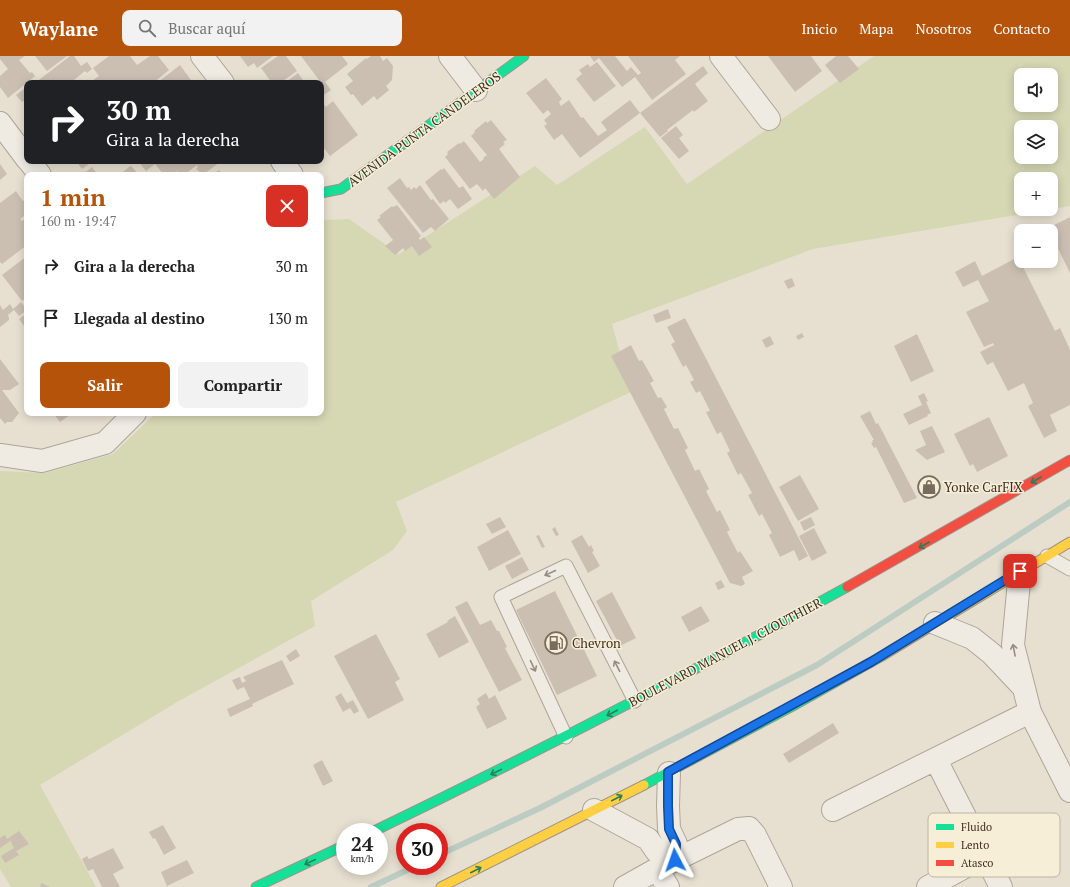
<!DOCTYPE html>
<html lang="es">
<head>
<meta charset="utf-8">
<style>
  :root { --surface:#fff; --page:#f2f2f2; --text:#222; --muted:#767676; --accent:#b45309 }
  body { margin:0; font-family:"PT Serif",serif; background:var(--page); color:var(--text); height:100vh; display:flex; flex-direction:column; font-size:15px; white-space:nowrap }
  * { box-sizing:border-box; margin:0 }
  p { font-size:13px; color:var(--muted) }
  .icon { flex:none; width:22px; height:22px; fill:none; stroke:currentColor; stroke-width:2; stroke-linecap:round; stroke-linejoin:round }
  .map { position:relative; flex:1; overflow:hidden }
  .panel { position:absolute; left:24px; top:116px; width:300px; height:244px; display:flex; flex-direction:column; background:var(--surface); border-radius:8px; box-shadow:0 2px 10px #0003 }
  .panel>* { flex:none }
  .top-card { position:absolute; left:24px; top:24px; width:300px; height:84px; border-radius:8px; box-shadow:0 2px 10px #0003; background:#202124; color:#fff; overflow:hidden }
  .tools { position:absolute; left:1014px; top:12px; display:grid; gap:8px }
  .tools a { display:grid; place-items:center; width:44px; height:44px; border-radius:8px; background:var(--surface); box-shadow:0 2px 10px #0003; font-size:20px }
  .speed { position:absolute; left:336px; top:767px; display:flex; gap:8px; font-size:20px; font-weight:700; text-align:center }
  .speed>* { display:grid; place-content:center; width:52px; height:52px; border-radius:50%; background:var(--surface); box-shadow:0 2px 10px #0003; line-height:1 }
  .speed small { font-size:10px; font-weight:400 }
  .speed .limit { border:6px solid #d22; background:#fff; color:#111 }
  .pin { position:absolute; display:grid; place-items:center; width:34px; height:34px; color:#fff; margin:-17px; border-radius:8px; box-shadow:0 2px 6px #0006 }
  .me { position:absolute; width:44px; margin:-22px; rotate:356deg; stroke-linejoin:round; filter:drop-shadow(0 0 3px #0008) }
  .turn { display:flex; align-items:center; gap:14px; height:84px; padding:0 16px; font-size:18px }
  .turn .icon { width:52px; height:52px; stroke-width:2.5 }
  .turn b { display:block; font-size:28px; line-height:34px }
  .round { display:grid; place-items:center; flex:none; width:42px; height:42px; border-radius:8px; background:var(--page) }
  .summary { display:flex; align-items:center; justify-content:space-between; height:68px; padding:0 16px }
  h1 { font-size:24px; font-weight:700; line-height:30px; color:var(--accent) }
  .action { display:flex; gap:8px; margin-top:auto; padding:8px 16px }
  .action a { flex:1; height:46px; border-radius:8px; background:var(--accent); color:#fff; font-size:16px; font-weight:700; line-height:46px; text-align:center }
  .action a+a { background:var(--page); color:var(--text) }
  ul { padding:0; list-style:none }
  li { display:flex; align-items:center; gap:12px; height:52px; padding:0 16px }
  li div { flex:1 }
  li b { display:block; font-size:15px }
  li em { font-style:normal }
  header { display:flex; align-items:center; gap:24px; box-sizing:border-box; height:56px; padding:0 20px; background:var(--accent); color:#fff }
  header strong { font-size:19px }
  nav { display:flex; gap:22px; margin-inline-start:auto; font-size:14px }
  .search { width:280px; height:36px; background:var(--page); display:flex; align-items:center; gap:10px; box-sizing:border-box; padding:0 14px; border-radius:8px; color:var(--muted); font-size:15px }
  .map>svg:first-child { display:block }
</style>
</head>
<body>
<header>
<strong>Waylane</strong>
<div class="search"><svg class="icon" aria-label="search" viewBox="0 0 24 24"><circle cx="10" cy="10" r="6"/><path d="M15 15l6 6"/></svg>Buscar aquí</div>
<nav><a>Inicio</a><a>Mapa</a><a>Nosotros</a><a>Contacto</a></nav>
</header>
<div class="map">
<svg width="1070" height="831" viewBox="0 0 1070 831">
  <rect width="100%" height="100%" fill="#e7e0d1"/>
  <path fill="#d6d7b3" fill-rule="evenodd" d="M874,0h196v150l-257,43 -201,75 19,68 -235,110 11,29 -14,19 -82,51 4,25 -138,76 -137,83 56,102h-85l-11,-18v-398l45,2 68,-19 40,-38 2,-3h166v-193l28,-1 50,35 136,-88 22,19 88,-58 42,57zM1021,19h30v30h-30zM1021,71h30v30h-30zM1021,123h30v30h-30z"/>
  <g fill="none" stroke-linecap="round" stroke-linejoin="round">
    <path stroke="#bcccc2" stroke-width="6" d="M439,799l101,-47 277,-143 253,-163
      M371,831l45,-21"/>
  </g>
  <path fill="#cbbfb2" d="M0,0h25l-6,4 11,13 2,-1 3,4 -27,22 -8,-11v-11l8,-7 -8,-10z
    M35,0h32l-20,15z
    M70,0h4l7,10 6,-4 5,7 -5,4 -2,-2 -15,12h-35z
    M109,0h21l7,9 13,-9h8l11,14 -16,13h-59l-2,-2 7,-5 -6,-8z
    M240,0h33l-16,12 -3,-5 -6,4z
    M278,0h8l11,15 -17,12h-8l-11,-15z
    M301,0h41l6,8 -23,18 6,8 -10,7v-12l1,-1z
    M371,0h9l3,5 4,-3 6,8 -1,14 -6,6 3,4 -12,10 -3,-4 -12,10 -9,-12 -2,1 -6,-8 8,-6 -6,-7 19,-16 1,1z
    M590,0h25l12,15 4,-4 7,8 3,-2 -13,-17h52l-5,4 11,14 -34,26 -17,-23 -13,10 -23,-29 -5,4z
    M768,0h43l11,15 -27,21z
    M836,0h12l11,13 -19,14 -15,-18z
    M597,6l19,24 -22,16 -18,-23 6,-5 -3,-4 9,-6 2,3z
    M180,9l13,18h-36z
    M703,10l5,7 -13,11 13,17 -14,11 -1,-2 -26,20 1,1 -8,6 -20,-24 -60,45 -18,-24 -8,6 -10,-14 3,-2 -3,-4 7,-6 -3,-4 -5,4 -17,-21 20,-15 16,21 -3,3 2,4 8,-6 12,18 2,-1 15,19 9,-6 -6,-8 29,-22 10,13z
    M298,17l7,10h-20z
    M27,31v12l-5,3 -6,-7z
    M333,45l25,34 -28,21 -9,-12v-40l2,-1 3,4z
    M491,64l16,20 -4,2 2,2 -6,5 21,28 -26,22 -9,-11 -2,3 -6,-7 -7,5 -25,-32 3,-3 -1,-2 12,-9 1,1 4,-3 16,21 4,-3 -1,-1 4,-3 -16,-19 4,-4 -1,-1 12,-10 1,2z
    M676,70l7,9 -4,3 10,13 -10,8 -18,-21z
    M76,105h17l-11,8z
    M138,105h83l-18,14 -7,-6 2,-2 -1,-2 -13,10h-4l-3,-4 -5,4h-8l-9,-11 -9,7z
    M0,108l7,10 -7,6z
    M131,110l8,9h-20l10,-8z
    M92,111l6,8h-16z
    M444,112l15,20 4,-2 9,13 -14,10 -8,-10 -5,4 -1,-2 -4,3 -15,-22 16,-13 1,1z
    M219,114l4,5h-11z
    M400,122l7,10 2,-1 2,3 3,-3 2,2 4,-4 11,15 2,-1 16,20 -14,12 -4,-4 -8,6 -36,-45z
    M16,135l7,10 4,-3v16l-7,5 2,2 4,-3 1,1v26l-25,19 -2,-2v-59z
    M397,149l24,31 -2,2 1,2 4,-3 8,10 -13,9 -7,-10 -7,5 -2,-3 -8,7 -10,-9 8,-6 -16,-20 4,-3 -2,-1 13,-10 1,1z
    M1070,161v56l-19,-39v-3h-2l-1,-3z
    M27,200v41l-5,4 -20,-26z
    M1018,201l37,74 5,-3 10,22v55l-20,10 7,16 -13,7 -16,-32 5,-3 -9,-20 -16,8 -15,-29 -6,3 -7,-13 14,-7 -1,-2 -9,4 -18,-35 23,-11 -11,-21 -15,7 -8,-15 20,-11 7,15z
    M792,222l3,8 -7,3 -4,-8z
    M21,246l6,8 -8,6 -5,-6 -6,5 1,3v2l-9,7v-22l3,5 7,-6 3,5z
    M668,253l3,9 -15,5 -3,-8z
    M27,257v17l-8,-11z
    M685,262l123,238 -9,5 -5,-11 -14,7 -11,-22 3,-2 -10,-19 -3,2 -11,-21 4,-2 -11,-20 -3,2 -11,-22 3,-2 -9,-19 -4,2 -11,-22 4,-1 -10,-20 -4,2 -6,-11 4,-2 -8,-15 -3,2 -12,-23 4,-2 -8,-15z
    M802,277l2,4 -6,3 -2,-4z
    M917,278l17,37 -23,11 -17,-36z
    M770,280l4,8 -8,4 -4,-8z
    M631,289l8,16 3,-1 12,21 -4,2 8,15 3,-1 6,10 -3,2 10,20 4,-1 10,20 -3,2 10,21 4,-2 10,20 -3,2 11,21 3,-2 10,20 -3,2 11,21 2,-2 13,20 -11,6 3,7 -4,2 -11,-3 -119,-227z
    M0,303l19,25 -9,6h-8l17,23 -7,9h-5l-2,2 -5,-6z
    M924,337l4,8 -2,1 5,11 -4,2 1,1 -19,9 -6,-11 19,-9 -4,-9z
    M870,355l6,13 2,-1 39,75 -13,5 -28,-56 -2,1 -3,-5 2,-1 -1,-2h2l-14,-24z
    M53,357h15l2,2 -10,7z
    M989,361l19,39 -31,16 -4,-8 -3,2 -16,-32z
    M932,370l13,26 -18,8 -12,-10 11,-5 -6,-14z
    M800,419l19,34 -21,12 -19,-34z
    M500,461l6,10 -14,7 -6,-10z
    M811,461l4,8 -11,6 -4,-9z
    M555,471l4,8 -3,1 -4,-7z
    M814,472l13,25 -15,8 -13,-25z
    M508,474l13,24 -32,17 -12,-24z
    M539,479l6,12 -3,1 -6,-12z
    M582,479l7,12 2,-2 3,6 -2,1 8,14 -12,7 -17,-32z
    M522,501l7,13 -17,9 -7,-13z
    M721,524l4,7 -7,3 -3,-7z
    M555,535l42,85 -40,19 -41,-85z
    M612,536l24,46 -16,8 -24,-45z
    M467,545l13,24 11,-5 6,11h2l8,16 -2,1 17,32 -23,12 -44,-85z
    M701,550l9,15 -21,11 -8,-15z
    M455,560l14,26 -30,16 -13,-24 22,-12 -1,-1z
    M376,578l24,45 -5,3 9,18 -36,19 -34,-63z
    M296,593l4,7 -10,6 -4,-6z
    M282,604l12,24 -42,20 1,2 -23,11 -3,-8 23,-10 -6,-12 -7,3 -5,-10 8,-3 2,6 4,-2 -3,-4z
    M341,637l6,10 6,-3 6,11 -5,3 -4,-6 -7,4 -8,-15z
    M486,637l3,6 6,-4 12,24 -20,10 -11,-22 4,-3 -3,-5z
    M833,667l6,10 -50,30 -6,-9z
    M322,704l11,21 -10,5 -10,-21z
    M163,769l13,23 -12,7 -9,-17 -2,1 -4,-7z
    M19,775l10,13 -13,7 3,4 -14,8 -4,-7 13,-8 -4,-8 -1,2 -9,6v-10l5,-3 2,4z
    M113,792l11,20 -11,6 7,13h-18l-9,-18 -5,2 -6,-12 5,-3 2,3z
    M187,804l7,13 -27,13 -6,-14z
    M41,827l9,4h-10z"/>
  <g fill="none" stroke-linecap="round" stroke-linejoin="round">
    <g stroke="#ada599" stroke-width="15">
      <path id="lane" d="M1047,500l23,13
        M566,681l-65,-140 65,-31 69,135"/>
    </g>
    <g stroke="#ada599" stroke-width="24">
      <path id="street" d="M202,0l21,27
        M450,0l26,34
        M721,0l48,63
        M0,67l27,36
        M29,105l11,14
        M282,105l10,14
        M0,399l42,6 63,-18 30,-30
        M1020,515l-7,74 17,67 40,79
        M935,567l37,15 20,16 31,33
        M936,704l65,127
        M594,754l54,29 9,13 18,8 1,-16 -7,-15 -1,-23 1,-33
        M833,754l197,-98
        M657,813l11,18
        M625,831l32,-18 81,-40 11,-1 6,7 26,52
        M928,831l57,-31"/>
    </g>
    <g stroke="#9c958a" stroke-width="11">
      <path id="fast" d="M321,137l20,-4 183,-133
        M644,729l147,-78 91,-51
        M372,776c161,-78 319,-159 475,-245
        M256,831l89,-42"/>
    </g>
    <g stroke="#9c958a" stroke-width="11">
      <path id="slow" d="M882,600l188,-114
        M441,831l203,-102"/>
    </g>
    <g stroke="#9c958a" stroke-width="11">
      <path id="jam" d="M847,531l223,-127"/>
    </g>
    <use href="#lane" stroke="#efebe3" stroke-width="13"/>
    <use href="#street" stroke="#efebe3" stroke-width="22"/>
    <use href="#fast" stroke="#16e098" stroke-width="9"/>
    <use href="#slow" stroke="#ffcf43" stroke-width="9"/>
    <use href="#jam" stroke="#f24e42" stroke-width="9"/>
  </g>
  <defs><path id="oneway-shaft" d="M-6 0H5M1.5-3L5.5 0L1.5 3" fill="none" stroke-width="1.6" stroke-linecap="round" stroke-linejoin="round"/></defs>
  <g stroke="#2b7e56">
    <use href="#oneway-shaft" transform="translate(1036 424) rotate(150)"/>
    <use href="#oneway-shaft" transform="translate(924 489) rotate(150)"/>
    <use href="#oneway-shaft" transform="translate(612 657) rotate(152)"/>
    <use href="#oneway-shaft" transform="translate(496 716) rotate(154)"/>
    <use href="#oneway-shaft" transform="translate(617 742) rotate(-27)"/>
    <use href="#oneway-shaft" transform="translate(310 806) rotate(155)"/>
    <use href="#oneway-shaft" transform="translate(476 814) rotate(-27)"/>
  </g>
  <g stroke="#968c82">
    <use href="#oneway-shaft" transform="translate(550 517) rotate(155)"/>
    <use href="#oneway-shaft" transform="translate(1014 594) rotate(-101)"/>
    <use href="#oneway-shaft" transform="translate(533 610) rotate(65)"/>
    <use href="#oneway-shaft" transform="translate(617 610) rotate(-117)"/>
  </g>
  <g fill="none" stroke-linecap="round" stroke-linejoin="round">
    <g stroke="#114b97" stroke-width="10">
      <path id="route" d="M675,804l1,-16 -7,-15 -1,-23v-34l203,-110 149,-91"/>
    </g>
    <use href="#route" stroke="#1a73e8" stroke-width="7"/>
  </g>
  <defs>
    <g id="shop-ring" transform="scale(1.15)"><circle r="9.5" fill="#f7eed8" stroke="#786c5e" stroke-width="1.5"/><path d="M-5-2.5h2.3a2.7 3.5 0 0 1 5.4 0H5L5.5 6h-11ZM-1.5-2.5h3a1.5 2.3 0 0 0-3 0Z" fill="#786c5e"/></g>
    <g id="fuel-ring" transform="scale(1.15)"><circle r="9.5" fill="#f7eed8" stroke="#786c5e" stroke-width="1.5"/><path d="M-5.5-6h7V0h2V4h1.3V-2.5L3-4.5l.8-.8L6-3V5H2.5V1h-1V6h-7ZM-4.2-4.7v3.2H.2V-4.7Z" fill="#786c5e"/></g>
  </defs>
  <g fill-rule="evenodd">
    <use href="#shop-ring" x="929" y="431"/>
    <use href="#fuel-ring" x="556" y="587"/>
  </g>
  <g text-anchor="middle" dominant-baseline="central" stroke-width="3" stroke-linejoin="round" paint-order="stroke">
    <g font-size="13" fill="#3d2e20" stroke="#f7eed8">
      <text transform="translate(424 73) rotate(-36)">AVENIDA PUNTA CANDELEROS</text>
      <text transform="translate(725 596) rotate(-28)">BOULEVARD MANUEL J. CLOUTHIER</text>
    </g>
    <g font-size="13" fill="#3d2e20" stroke="#f7eed8" text-anchor="start">
      <text x="944" y="431">Yonke CarFIX</text>
      <text x="572" y="587">Chevron</text>
    </g>
  </g>
  <rect x="928" y="757" width="132" height="64" rx="6" fill="#f7eed8" stroke="#bfb4a1" stroke-width="1"/>
  <rect x="936" y="768" width="18" height="6" fill="#16e098"/>
  <rect x="936" y="786" width="18" height="6" fill="#ffcf43"/>
  <rect x="936" y="804" width="18" height="6" fill="#f24e42"/>
  <g font-size="11" fill="#3d2e20">
    <text x="961" y="775">Fluido</text>
    <text x="961" y="793">Lento</text>
    <text x="961" y="811">Atasco</text>
  </g>
</svg>
<div class="tools">
<a><svg class="icon" aria-label="sound" viewBox="0 0 24 24"><path d="M4 9h4l5-4v14l-5-4H4zM17 9q2 3 0 6"/></svg></a>
<a><svg class="icon" aria-label="layers" viewBox="0 0 24 24"><path d="M12 4l9 5-9 5-9-5zM3 14l9 5 9-5"/></svg></a>
<a>+</a>
<a>−</a>
</div>
<div class="speed"><div>24<small>km/h</small></div><div class="limit">30</div></div>
<div class="pin" style="left:1020px;top:515px;background:#d93025"><svg class="icon" aria-label="arrive" viewBox="0 0 24 24"><path d="M6 21V4h12l-3 4 3 4H6"/></svg></div>
<svg class="me" style="left:675px;top:804px" viewBox="-20 -20 40 40"><path d="M0-17L14 15 0 8-14 15z" fill="#1a73e8" stroke="#fff" stroke-width="4"/></svg>
<div class="top-card">
<div class="turn"><svg class="icon" aria-label="right" viewBox="0 0 24 24"><path d="M7 20v-9h11M14 6l5 5-5 5"/></svg><div><b>30 m</b>Gira a la derecha</div></div>
</div>
<section class="panel">
<div class="summary"><div><h1>1 min</h1><p>160 m · 19:47</p></div><a class="round" style="background:#d93025;color:#fff"><svg class="icon" aria-label="close" viewBox="0 0 24 24"><path d="M6 6l12 12M18 6L6 18"/></svg></a></div>
<ul>
<li><svg class="icon" aria-label="right" viewBox="0 0 24 24"><path d="M7 20v-9h11M14 6l5 5-5 5"/></svg><div><b>Gira a la derecha</b></div><em>30 m</em></li>
<li><svg class="icon" aria-label="arrive" viewBox="0 0 24 24"><path d="M6 21V4h12l-3 4 3 4H6"/></svg><div><b>Llegada al destino</b></div><em>130 m</em></li>
</ul>
<div class="action"><a>Salir</a><a>Compartir</a></div>
</section>
</div>
</body>
</html>
